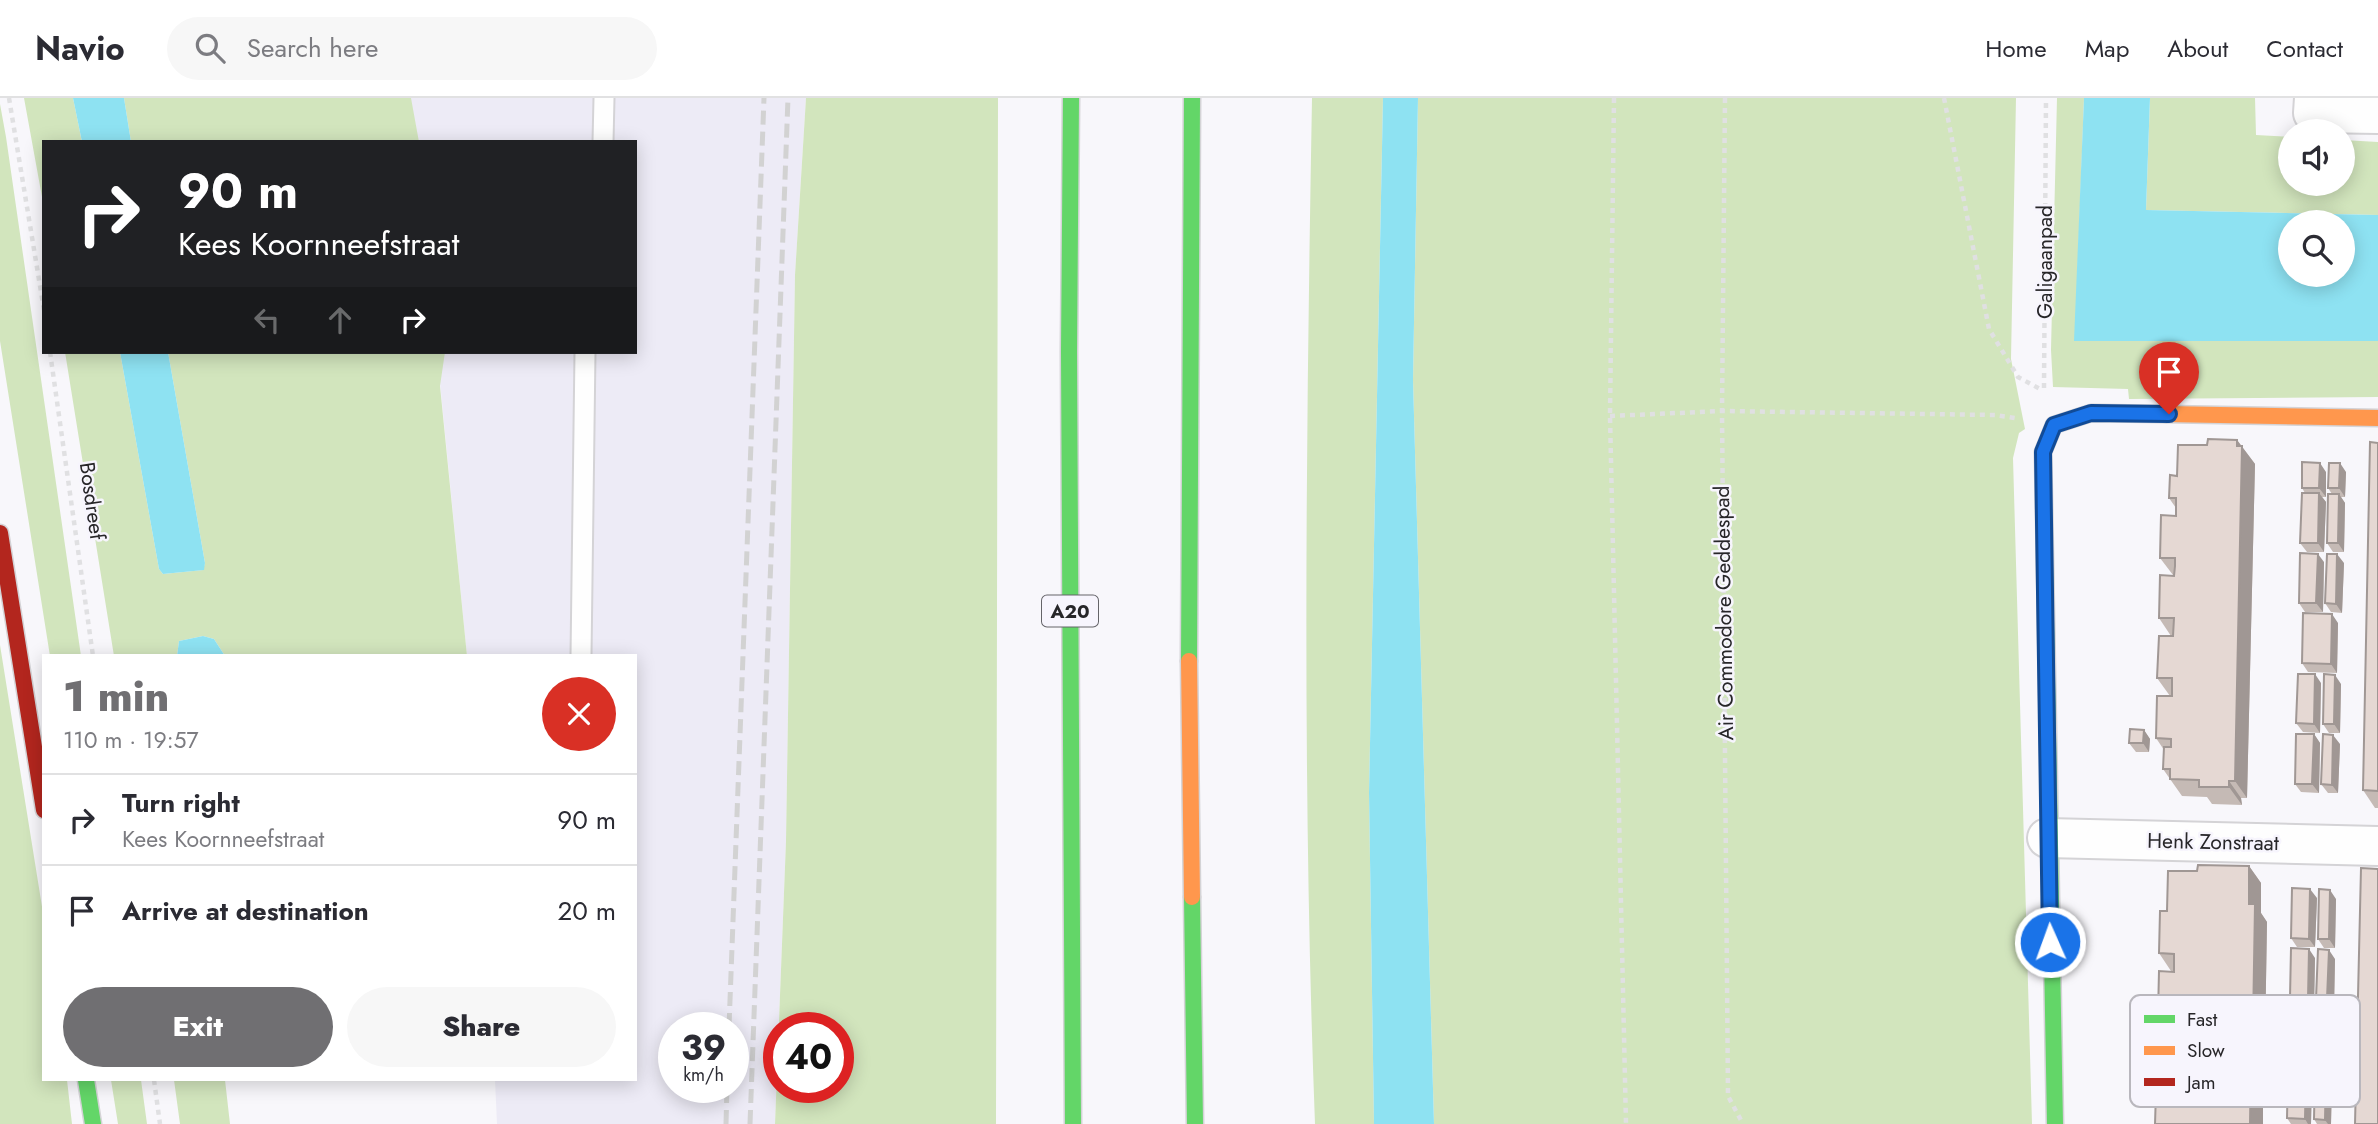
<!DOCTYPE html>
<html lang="en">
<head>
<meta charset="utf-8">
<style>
  :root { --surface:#fff; --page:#f7f7f7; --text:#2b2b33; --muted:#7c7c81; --line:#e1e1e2; --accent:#706f72 }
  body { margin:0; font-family:Jost,sans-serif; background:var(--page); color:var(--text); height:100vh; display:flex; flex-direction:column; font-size:26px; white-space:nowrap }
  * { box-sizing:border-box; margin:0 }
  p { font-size:23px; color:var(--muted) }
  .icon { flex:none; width:38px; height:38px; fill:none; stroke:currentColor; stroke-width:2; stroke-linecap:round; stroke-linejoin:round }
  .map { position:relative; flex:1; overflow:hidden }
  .panel { position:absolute; left:42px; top:556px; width:595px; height:427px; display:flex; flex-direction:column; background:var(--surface); border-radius:0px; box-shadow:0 4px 18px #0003 }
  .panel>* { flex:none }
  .guide { position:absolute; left:42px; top:42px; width:595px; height:214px; border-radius:0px; box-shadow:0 4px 18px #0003; background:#202124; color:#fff; overflow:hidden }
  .buttons { position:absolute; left:2278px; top:21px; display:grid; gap:14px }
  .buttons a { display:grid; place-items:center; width:77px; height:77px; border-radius:50%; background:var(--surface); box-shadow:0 4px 18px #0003; font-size:35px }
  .speed { position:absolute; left:658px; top:914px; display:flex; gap:14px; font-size:35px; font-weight:700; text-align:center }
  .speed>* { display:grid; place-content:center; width:91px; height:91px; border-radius:50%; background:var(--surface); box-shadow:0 4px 18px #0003; line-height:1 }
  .speed small { font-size:18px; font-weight:400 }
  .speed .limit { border:10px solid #d22; background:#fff; color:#111 }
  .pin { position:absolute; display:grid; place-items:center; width:60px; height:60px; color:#fff; margin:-72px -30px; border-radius:50% 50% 50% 0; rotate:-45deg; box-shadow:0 0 7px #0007 }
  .pin .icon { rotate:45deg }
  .me { position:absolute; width:77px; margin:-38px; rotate:358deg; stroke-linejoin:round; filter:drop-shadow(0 0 5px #0008) }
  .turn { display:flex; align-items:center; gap:24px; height:147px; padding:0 21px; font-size:32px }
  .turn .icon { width:91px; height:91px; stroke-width:2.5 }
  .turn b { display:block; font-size:49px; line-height:60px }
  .lanes { display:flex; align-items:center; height:66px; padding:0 21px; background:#0003; justify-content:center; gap:35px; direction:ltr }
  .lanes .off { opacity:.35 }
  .round { display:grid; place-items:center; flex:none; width:74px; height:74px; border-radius:37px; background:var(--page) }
  .overview { display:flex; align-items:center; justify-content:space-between; height:119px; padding:0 21px }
  h1 { font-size:42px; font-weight:800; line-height:52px; color:var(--accent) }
  .action { display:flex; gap:14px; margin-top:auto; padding:14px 21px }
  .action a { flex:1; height:80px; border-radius:42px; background:var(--accent); color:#fff; font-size:28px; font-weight:800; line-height:80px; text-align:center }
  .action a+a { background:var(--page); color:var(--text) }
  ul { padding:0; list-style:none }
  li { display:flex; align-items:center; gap:21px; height:91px; padding:0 21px; border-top:2px solid var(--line) }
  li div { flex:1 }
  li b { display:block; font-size:26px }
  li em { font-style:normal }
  header { display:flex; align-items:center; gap:42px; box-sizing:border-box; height:98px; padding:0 35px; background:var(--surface); border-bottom:2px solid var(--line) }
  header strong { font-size:33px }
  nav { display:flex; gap:38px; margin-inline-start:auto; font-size:24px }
  .search { width:490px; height:63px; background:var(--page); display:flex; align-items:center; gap:18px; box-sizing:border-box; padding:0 24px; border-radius:38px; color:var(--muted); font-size:26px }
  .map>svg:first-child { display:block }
</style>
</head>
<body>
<header>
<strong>Navio</strong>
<div class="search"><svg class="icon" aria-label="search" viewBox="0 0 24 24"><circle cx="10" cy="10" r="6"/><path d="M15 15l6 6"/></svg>Search here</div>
<nav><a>Home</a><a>Map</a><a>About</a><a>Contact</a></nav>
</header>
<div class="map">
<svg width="2378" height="1026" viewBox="0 0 2378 1026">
  <rect width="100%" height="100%" fill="#f8f7fb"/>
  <path fill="#edebf6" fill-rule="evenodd" d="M393,0h413l-11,177 -9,566 -11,283h-278l-2,-44h140v-424h-168l-30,-304h198v-210h-233zM674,929h59v60h-59z"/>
  <path fill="#d2e5bd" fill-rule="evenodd" d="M24,0h49l9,44h-38v66z
    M124,0h287l8,44h-288z
    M806,0h192l-2,1026h-221l11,-283 9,-566zM779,929h59v60h-59z
    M1312,0h71l-14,695 5,331h-59c-13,-342 -9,-684 -3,-1026z
    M1418,0h598l-5,261 14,70 -6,4 -6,25 19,666h-598l-21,-744z
    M2057,0h27l-9,242 303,1v56l-249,2 -1,-10 -75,-2 -2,-37z
    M2150,0h105l1,37 35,2v47h52v-44l35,2v73l-232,-5z
    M0,6l6,33 75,519h-31l-50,-315z
    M65,254h55l39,217 4,5 40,-4 2,-7 -37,-211h277l-5,34 27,270h-242l-11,-17 -11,-3 -24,5 -2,15h-63z
    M0,547l44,274v161h23l5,44h-72z
    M111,982h30l6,44h-29z
    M174,982h51l5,44h-50z"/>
  <path fill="#8ee2f2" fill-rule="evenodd" d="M73,0h51l7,44h-49z
    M1383,0h35l-5,282 21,744h-60l-5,-331z
    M2084,0h66l-4,112 232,5v126h-304zM2291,124h52v53h-52z
    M120,254h48l37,211 -1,7 -41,4 -4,-5z
    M203,538l11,3 11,17h-48l2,-15z"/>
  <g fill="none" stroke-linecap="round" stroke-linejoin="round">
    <g stroke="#d4d3d6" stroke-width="23">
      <path id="lane" d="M603,44l1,-44
        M581,558l4,-304"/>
    </g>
    <g stroke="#d4d3d6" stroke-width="42">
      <path id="street" d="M2314,0l-1,15 65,1
        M2047,740l331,8"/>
    </g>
    <g stroke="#d4d3d6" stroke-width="19">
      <path id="fast" d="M1071,0l-2,254 4,772
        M1189,563l3,-563
        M1192,799l3,227
        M86,982l7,44
        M2055,1026l-12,-672 11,-27 37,-12 75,1"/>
    </g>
    <g stroke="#d4d3d6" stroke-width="19">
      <path id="slow" d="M2166,316l212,4
        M1189,563l3,236"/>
    </g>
    <g stroke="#d4d3d6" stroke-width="19">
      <path id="jam" d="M0,435l44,277"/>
    </g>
    <path stroke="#e0e0e2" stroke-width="4.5" stroke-dasharray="5 5" stroke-linecap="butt" d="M9,0l35,212
      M1614,0l-4,318 16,708
      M1725,0l-3,313 6,685 15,28
      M1944,0l45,231 29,48 22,12
      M50,254l43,304
      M2044,290l2,-290
      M1610,318l112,-5 273,4 20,3
      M154,982l6,44"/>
    <use href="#lane" stroke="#fefefe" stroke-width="19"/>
    <use href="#street" stroke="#fefefe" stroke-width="38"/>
    <use href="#fast" stroke="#63d668" stroke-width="16"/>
    <use href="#slow" stroke="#ff974d" stroke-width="16"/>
    <use href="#jam" stroke="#b3261e" stroke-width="16"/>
    <path stroke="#d2d2d2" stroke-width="5" stroke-dasharray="14 7" stroke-linecap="butt" d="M729,929l35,-929
      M726,1026l1,-37
      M750,1026l38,-1026"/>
  </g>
  <path fill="#c5bab5" d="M2237,342l18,24 -8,334h-6l1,7 -30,-1 -5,-7 -25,-1 -19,-27 1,-19 -8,-12 16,-42h-2l-13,-18 14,-42 -12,-18 16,-43h-2l-13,-17 16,-42v-8l-7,-10 8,-22 30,-31z
    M2378,345v365h-3l-12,-18z
    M2326,374v25h-4l4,5 -2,50h-17l-7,-9 5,-50 -3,-5z
    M2346,374l-1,25h-4l4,6 -1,49h-11l-6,-9 5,-49 -4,-6z
    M2324,464l-1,50h-18l-6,-9z
    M2344,465l-2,50 -11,-1 -6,-9z
    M2338,525l-1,50 -29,-1 -6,-9z
    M2321,585l-1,50 -17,-1 -7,-9z
    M2341,586l-1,49h-11l-6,-9z
    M2144,632l6,9 -1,13h-13l-7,-9z
    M2314,636l6,9 -1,50 -18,-1 -6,-8z
    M2340,646l-2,49h-10l-7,-9z
    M2249,768l12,17v30l6,9 -2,120h-16v15l14,17v50h-108l16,-32 -2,-1 -12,-17 15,-42 -2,-1 -12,-17 16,-42 -3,-1 -12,-18 8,-42 30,-40z
    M2317,800l-2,49h-18l-6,-9z
    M2336,801l-1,49h-11l-6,-9z
    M2315,860l-1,49h-18l-6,-9z
    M2335,861l-1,49h-11l-7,-9z
    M2328,921l-1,49h-28l-6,-9z
    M2312,980l-1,46h-20l-4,-6z
    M2332,981l-1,45h-14l-3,-5z"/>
  <path fill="#a09794" d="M2237,342l18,24 -8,334 -12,-17z
    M2320,365l6,9v25l-7,-9z
    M2340,365l6,9 -1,25 -6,-9z
    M2319,395l7,9 -2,50 -6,-9z
    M2339,396l6,9 -1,49 -6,-9z
    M2318,456l6,8 -1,50 -7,-9z
    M2337,456l7,9 -2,50 -6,-9z
    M2332,516l6,9 -1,50 -6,-9z
    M2315,576l6,9 -1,50 -6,-9z
    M2335,577l6,9 -1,49 -6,-9z
    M2144,632l6,9 -1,13 -6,-9z
    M2314,636l6,9 -1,50 -7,-9z
    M2333,637l7,9 -2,49 -6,-8z
    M2229,683l12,17 1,7 -13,-18z
    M2249,768l12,17v30l6,9 -2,120 -12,-17 -4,-121z
    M2310,791l7,9 -2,49 -6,-8z
    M2330,792l6,9 -1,49 -6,-9z
    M2309,851l6,9 -1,49 -6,-8z
    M2329,852l6,9 -1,49 -7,-9z
    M2322,912l6,9 -1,49 -6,-9z
    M2237,926l12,18 -1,32 -12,-17z
    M2251,959l12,17v50h-13z
    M2306,971l6,9 -1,46h-3l-3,-5z
    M2326,972l6,9 -1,45h-3l-3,-4z"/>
  <path fill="#e5d8d3" stroke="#a09794" stroke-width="2" d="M2208,341l29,1v6h5l-7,335h-6v6h-30v-7l-29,-1v-10h-7l1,-22h7v-8l-15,-1 1,-42h15v-18h-15l2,-42h14l1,-18h-15l1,-43 14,1 1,-10v-8h-15l1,-43 15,1v-18h-7l1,-23 7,1 1,-31h29z
    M2370,344l8,1v348l-15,-1z
    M2302,364l18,1 -1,25h-17z
    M2329,365h11l-1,25h-11z
    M2302,395h17l-1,50h-18z
    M2328,396h11l-1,49h-11z
    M2300,455l18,1 -2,49h-17z
    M2327,456h10l-1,50 -11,-1z
    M2303,515l29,1 -1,50 -29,-1z
    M2298,576h17l-1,50 -18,-1z
    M2324,576l11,1 -1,49h-11z
    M2130,631l14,1 -1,13h-14z
    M2296,636h18l-2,50h-17z
    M2323,636l10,1 -1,50 -11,-1z
    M2198,767l51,1v38h6l-2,121 -16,-1 -1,33h15l-1,67h-95l1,-32h15l1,-17 -15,-1v-42h15l1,-18h-15l1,-43 15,1v-18l-15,-1 1,-42h7l1,-40h29z
    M2361,770l17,1v255h-23z
    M2292,790l18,1 -1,50 -18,-1z
    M2319,791l11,1 -1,49h-11z
    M2291,850l18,1 -1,50 -18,-1z
    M2318,851l11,1 -2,49h-11z
    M2288,971h18l-1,50 -18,-1z
    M2315,972h11l-1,50 -11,-1z"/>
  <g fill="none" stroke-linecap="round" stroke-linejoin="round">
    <g stroke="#114b97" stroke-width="18">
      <path id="route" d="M2050,844l-7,-490 11,-27 37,-12 78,1"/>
    </g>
    <use href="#route" stroke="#1a73e8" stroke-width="12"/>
  </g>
  <g text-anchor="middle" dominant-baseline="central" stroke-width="5" stroke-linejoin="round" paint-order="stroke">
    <rect fill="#f7f5fd" stroke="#656469" stroke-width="2" x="1042" y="497.5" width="56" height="31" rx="5"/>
    <g font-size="19" font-weight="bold" fill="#272629">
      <text x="1070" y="513">A20</text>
    </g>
    <g font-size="21" fill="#272629" stroke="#f7f5fd">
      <text transform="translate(2045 164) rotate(-90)">Galigaanpad</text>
      <text transform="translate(92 403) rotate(82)">Bosdreef</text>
      <text transform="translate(1724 515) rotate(-91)">Air Commodore Geddespad</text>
      <text transform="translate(2213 744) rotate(1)">Henk Zonstraat</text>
    </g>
  </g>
  <rect x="2130" y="897" width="230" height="112" rx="10" fill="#f7f5fd" stroke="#b9b7bd" stroke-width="2"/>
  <rect x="2144" y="917" width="31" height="8" fill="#63d668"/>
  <rect x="2144" y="948" width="31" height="9" fill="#ff974d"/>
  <rect x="2144" y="980" width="31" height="8" fill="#b3261e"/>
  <g font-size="19" fill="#272629">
    <text x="2187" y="928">Fast</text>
    <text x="2187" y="959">Slow</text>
    <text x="2187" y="991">Jam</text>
  </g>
</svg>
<div class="buttons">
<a><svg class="icon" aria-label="sound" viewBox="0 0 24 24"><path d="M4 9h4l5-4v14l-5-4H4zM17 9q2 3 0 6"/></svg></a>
<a><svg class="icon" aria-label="search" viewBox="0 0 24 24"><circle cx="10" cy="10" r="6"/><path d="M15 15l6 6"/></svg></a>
</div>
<div class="speed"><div>39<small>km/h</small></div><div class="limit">40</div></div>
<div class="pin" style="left:2169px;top:316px;background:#d93025"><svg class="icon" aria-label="arrive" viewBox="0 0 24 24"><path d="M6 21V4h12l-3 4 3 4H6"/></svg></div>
<svg class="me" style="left:2050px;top:844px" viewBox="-20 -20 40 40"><circle r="17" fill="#1a73e8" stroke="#fff" stroke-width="3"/><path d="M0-11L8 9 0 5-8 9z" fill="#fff"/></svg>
<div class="guide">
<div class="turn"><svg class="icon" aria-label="right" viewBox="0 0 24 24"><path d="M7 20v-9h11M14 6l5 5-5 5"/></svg><div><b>90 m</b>Kees Koornneefstraat</div></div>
<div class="lanes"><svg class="icon off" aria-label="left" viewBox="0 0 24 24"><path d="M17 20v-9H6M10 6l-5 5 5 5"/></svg><svg class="icon off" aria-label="ahead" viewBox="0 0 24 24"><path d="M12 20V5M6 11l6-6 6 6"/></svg><svg class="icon" aria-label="right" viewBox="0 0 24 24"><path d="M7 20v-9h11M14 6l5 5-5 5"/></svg></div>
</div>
<section class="panel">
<div class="overview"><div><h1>1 min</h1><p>110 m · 19:57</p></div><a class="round" style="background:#d93025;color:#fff"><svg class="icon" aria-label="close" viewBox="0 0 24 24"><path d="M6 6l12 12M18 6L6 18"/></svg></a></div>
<ul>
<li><svg class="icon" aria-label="right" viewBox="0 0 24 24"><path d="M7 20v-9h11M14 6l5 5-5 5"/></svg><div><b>Turn right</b><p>Kees Koornneefstraat</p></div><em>90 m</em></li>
<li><svg class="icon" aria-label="arrive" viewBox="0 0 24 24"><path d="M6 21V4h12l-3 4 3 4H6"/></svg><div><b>Arrive at destination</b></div><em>20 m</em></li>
</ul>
<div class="action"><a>Exit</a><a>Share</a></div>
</section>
</div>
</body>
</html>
